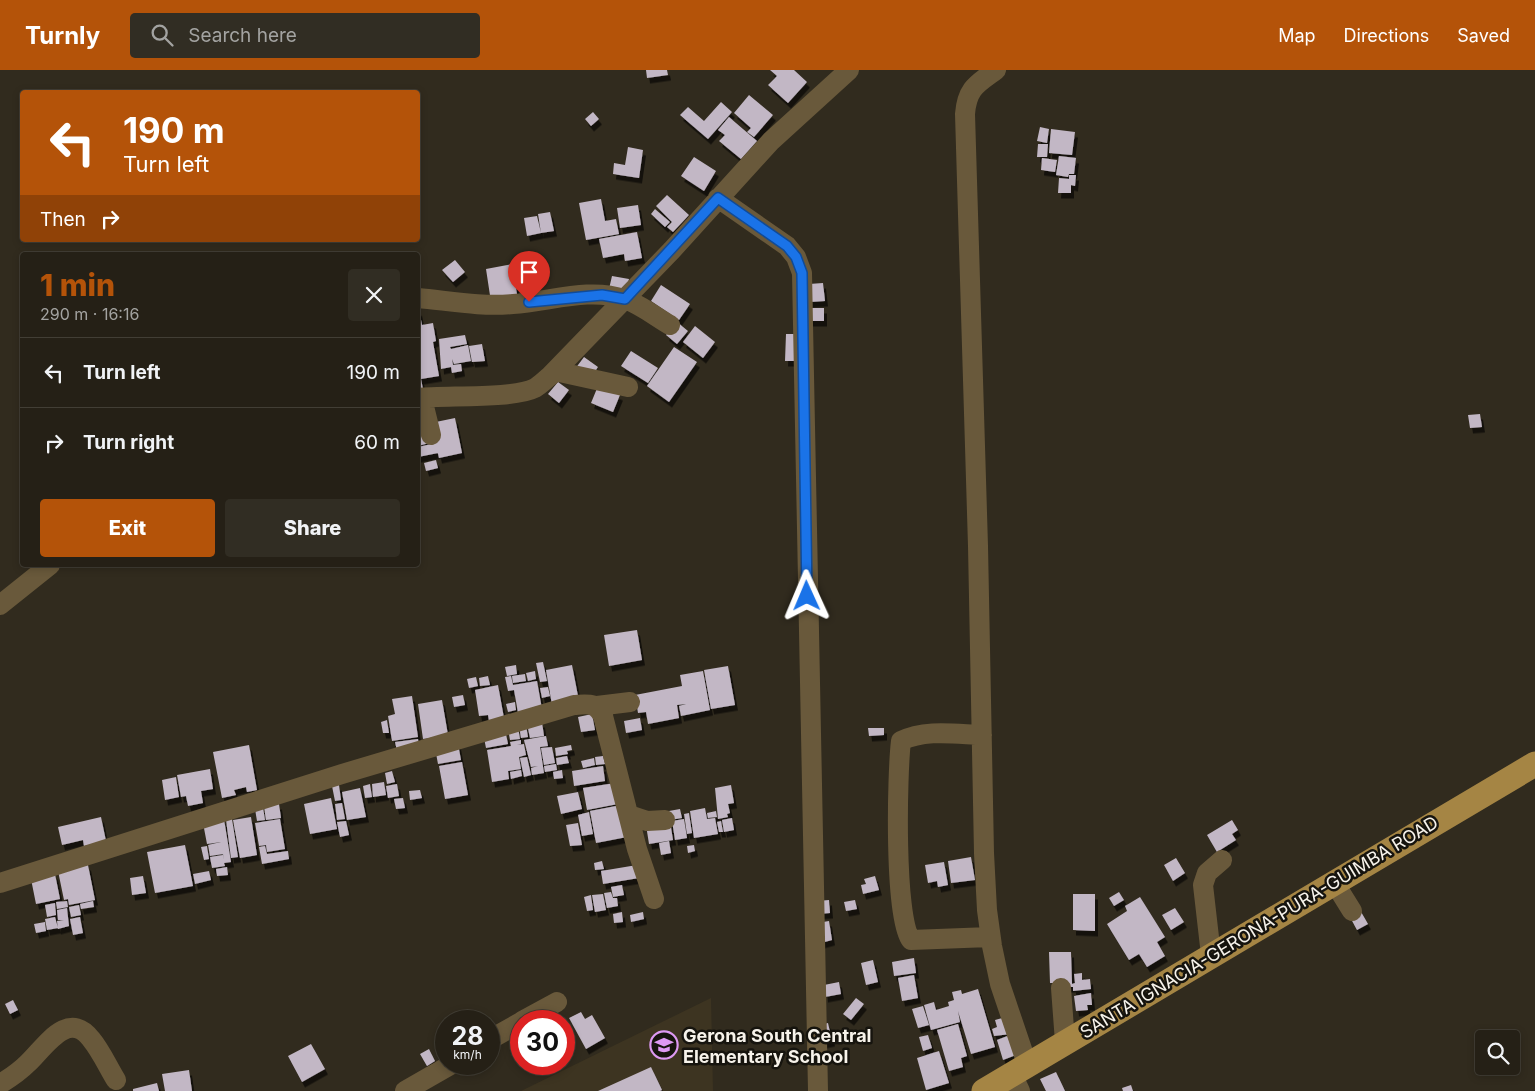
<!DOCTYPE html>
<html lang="en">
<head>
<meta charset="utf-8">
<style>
  :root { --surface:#252016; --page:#312d23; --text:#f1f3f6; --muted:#a3a3a1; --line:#423e35; --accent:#b45309 }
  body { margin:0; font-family:Inter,sans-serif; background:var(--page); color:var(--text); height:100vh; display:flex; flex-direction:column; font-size:19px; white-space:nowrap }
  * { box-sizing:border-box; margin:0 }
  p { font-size:16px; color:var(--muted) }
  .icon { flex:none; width:28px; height:28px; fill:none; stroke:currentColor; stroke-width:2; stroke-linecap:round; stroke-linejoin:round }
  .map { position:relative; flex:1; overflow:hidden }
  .details { position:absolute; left:20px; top:182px; width:400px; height:315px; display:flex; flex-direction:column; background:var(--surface); border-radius:5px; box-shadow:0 2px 8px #0003,0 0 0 1px var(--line) }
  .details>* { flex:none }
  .hud { position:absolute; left:20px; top:20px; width:400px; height:152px; border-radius:5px; box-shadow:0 2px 8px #0003,0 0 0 1px var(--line); background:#b45309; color:#fff; overflow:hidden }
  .fabs { position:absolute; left:1475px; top:960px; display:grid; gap:10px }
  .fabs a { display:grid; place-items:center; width:45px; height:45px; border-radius:5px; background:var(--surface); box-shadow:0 2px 8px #0003,0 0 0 1px var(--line); font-size:25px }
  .speed { position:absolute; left:435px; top:940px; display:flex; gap:10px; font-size:25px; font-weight:700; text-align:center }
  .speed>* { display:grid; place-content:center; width:65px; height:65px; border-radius:50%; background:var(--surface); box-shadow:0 2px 8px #0003,0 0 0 1px var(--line); line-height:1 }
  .speed small { font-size:12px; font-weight:400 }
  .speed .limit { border:8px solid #d22; background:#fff; color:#111 }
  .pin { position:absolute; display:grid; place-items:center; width:42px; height:42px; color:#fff; margin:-51px -21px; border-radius:50% 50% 50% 0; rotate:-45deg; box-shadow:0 0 5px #0007 }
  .pin .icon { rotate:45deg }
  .me { position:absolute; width:55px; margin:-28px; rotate:359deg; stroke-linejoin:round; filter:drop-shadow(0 0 4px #0008) }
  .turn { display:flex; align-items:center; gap:18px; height:105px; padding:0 20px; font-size:22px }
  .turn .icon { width:65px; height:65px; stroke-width:2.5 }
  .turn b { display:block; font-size:35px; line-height:42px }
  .then { display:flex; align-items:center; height:48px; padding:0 20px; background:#0003; gap:10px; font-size:19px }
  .round { display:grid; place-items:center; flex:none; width:52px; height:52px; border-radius:5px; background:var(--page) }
  .overview { display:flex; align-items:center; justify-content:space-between; height:85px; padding:0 20px }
  h1 { font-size:30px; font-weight:800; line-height:38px; color:var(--accent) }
  .cta { display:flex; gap:10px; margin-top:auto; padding:10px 20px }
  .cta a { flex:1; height:58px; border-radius:5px; background:var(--accent); color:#fff; font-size:20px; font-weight:800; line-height:58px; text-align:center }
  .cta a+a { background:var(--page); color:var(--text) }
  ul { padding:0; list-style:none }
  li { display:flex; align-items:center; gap:15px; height:70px; padding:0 20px; border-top:1px solid var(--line) }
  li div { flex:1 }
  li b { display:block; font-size:19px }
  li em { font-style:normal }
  header { display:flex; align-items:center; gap:30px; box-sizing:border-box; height:70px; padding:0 25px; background:var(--accent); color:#fff }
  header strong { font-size:24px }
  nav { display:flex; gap:28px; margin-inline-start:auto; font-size:18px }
  .search { width:350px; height:45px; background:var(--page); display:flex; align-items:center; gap:12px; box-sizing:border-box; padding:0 18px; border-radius:5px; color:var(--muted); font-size:19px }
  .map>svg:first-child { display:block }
</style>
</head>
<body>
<header>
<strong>Turnly</strong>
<div class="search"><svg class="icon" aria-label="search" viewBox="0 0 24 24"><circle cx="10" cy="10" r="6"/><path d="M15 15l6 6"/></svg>Search here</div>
<nav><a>Map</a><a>Directions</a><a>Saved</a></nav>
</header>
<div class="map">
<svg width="1535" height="1021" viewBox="0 0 1535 1021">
  <defs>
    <filter id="shadow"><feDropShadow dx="3" dy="5.5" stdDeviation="0" flood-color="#0009"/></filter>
  </defs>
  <rect width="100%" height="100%" fill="#312b1e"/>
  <path fill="#3d3421" d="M711,928l2,93h-192z"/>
  <path fill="#c2b7c5" filter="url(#shadow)" d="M646,0h21l1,5 -21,3z
    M770,0h24l13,12 -19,21 -20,-18 9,-9z
    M749,25l24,20 -19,22 -7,-5 4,-4 -17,-15z
    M721,32l11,10 -24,27 -28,-24 8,-8 16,14z
    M593,42l6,7 -8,7 -6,-7z
    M729,47l28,24 -16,18 -22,-18 6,-6 -7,-5z
    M1040,57l9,2 -2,14 -10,-2z
    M1051,59l24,3 -3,23 -23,-2z
    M1038,74h10l-1,13h-10z
    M628,77l15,3 -4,28 -26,-4 1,-11 11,2z
    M1059,86l17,2 -2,16h-5l-1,3 -12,-2z
    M694,87l22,14 -12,20 -23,-15z
    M1042,88l15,2 -2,12 -14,-2z
    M1069,105h7l-1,11 -4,-1v8h-13l1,-15 10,1z
    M667,125l22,20 -16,17 -6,-5 5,-5 -16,-16z
    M601,129l4,22 11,-2 3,15 -33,6 -7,-37z
    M638,135l3,20 -21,3 -3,-20z
    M655,139l15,13 -5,5 -14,-13z
    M550,142l4,19 -13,2 -3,-19z
    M537,146l4,17 -14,3 -3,-18z
    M637,162l5,26 -17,3 -1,-7 -21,4 -4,-19z
    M455,190l10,12 -12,10 -11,-12z
    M512,194l5,30 -26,8 -5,-33z
    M612,206l17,3 -3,13 -17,-3z
    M823,213l2,18 -15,1 -1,-18z
    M661,215l29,19 -11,16 -28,-19z
    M810,238h14v13h-14z
    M419,240l3,15 11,-2 3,18 -3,1 6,34 -18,3 2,10 -5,1v-79z
    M677,252l11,9 -11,13 -11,-9z
    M695,256l20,16 -12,16 -20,-16z
    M786,264h12l-1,27h-12z
    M465,265l2,9 -17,3 1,2 17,-4 3,16 -17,3 -2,-5 1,6 8,-1 1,7 -10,2 -1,-6 -10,2 -2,-30z
    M482,274l3,17 -13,1 -3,-16z
    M674,277l23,15 -28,40 -22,-16z
    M631,281l27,17 -10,15 -27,-17z
    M584,287l14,10 -8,12 -15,-10z
    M558,312l11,8 -10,13 -11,-9z
    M598,316l22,9 -7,17 -22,-9z
    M1480,344l2,13 -12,1 -2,-13z
    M455,348l7,35 -23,5 -8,-35z
    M427,355l6,17 -15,4v-19z
    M436,373l2,10 -20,4v-10z
    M436,390l2,8 -12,3 -2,-8z
    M637,560l5,30 -33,6 -5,-31z
    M543,592l4,19 -7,1 -4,-19z
    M516,595l1,9 -10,2 -2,-9z
    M572,595l6,31 -26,9 -6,-35z
    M728,596l7,39 -24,4 -7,-39z
    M535,601l1,8 -8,2 -2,-8z
    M703,601l7,39 -29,6 -2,-10 7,-2 -9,1 2,13 -31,6 -2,-12 -8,1 -3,-18 47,-9 -2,-11z
    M525,604l1,7 -13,2 -1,-7z
    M488,606l2,9 -10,1 -1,-8z
    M511,606l2,9 24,-4 5,28 -24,4 -4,-23 -6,1 -3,-14z
    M476,607l2,9 -9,2 -2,-9z
    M498,615l6,33 -15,3 -1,-6 -9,1 -4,-26z
    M548,617l2,9 -8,2 -2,-10z
    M463,625l2,10 -11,2 -2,-10z
    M412,626l6,41 -26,4 -4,-25 7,-2 -3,-15z
    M442,630l6,35 -25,4 -5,-35z
    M515,632l1,8 -8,2 -2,-8z
    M592,644l3,16 -14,2 -3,-15z
    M640,648l2,12 -16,3 -2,-12z
    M387,650l2,13h-6l-2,-11z
    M542,652l2,14 -14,2 -3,-14z
    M526,655l2,12 -7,1 -2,-12z
    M518,657l2,12 -10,1 -2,-11z
    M868,658h16v7l-15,1z
    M506,664l2,10 -22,4 -2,-10z
    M546,666l2,10 -8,1 1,6 -7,1 7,-1 3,20 -12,2 -1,-7 7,-2 -7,1 -7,-27z
    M418,669l1,8 -22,4 -2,-9z
    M521,670v4l-4,1 4,24 -13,2 1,8 -17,3 -5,-32 24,-4 -1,-4z
    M458,674l3,16 -23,4 -3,-16z
    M524,674l2,11 -7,2 -2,-12z
    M249,675l8,45 -10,2 -1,-5 -12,3 2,5 -14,3 -9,-46z
    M571,675l1,5 -5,1 1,3 -12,2 -1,-8z
    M552,677l3,16 -11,2 -3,-17z
    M567,686l2,7 -12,2 -1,-7z
    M603,686l2,8 -9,1 -1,-8z
    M527,687l4,18 -7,2 -4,-19z
    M594,688l1,7 -12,3 -2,-7z
    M462,692l6,33 -23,4 -6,-33z
    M556,694l1,6 -12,2 -1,-6z
    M603,696l2,15 -31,5 -2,-15z
    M210,699l3,20 -12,2 2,12 -15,3 -2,-10 -5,1 -4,-22z
    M521,700l1,6 -11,3 -1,-7z
    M562,700l1,8 -9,1 -1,-7z
    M392,701l3,11 -8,2 -2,-11z
    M176,707l3,20 -14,3 -3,-20z
    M384,712l2,13 -13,2 -1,-13z
    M615,713l3,21 -31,6 -4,-22z
    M370,714l2,13 -7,1 -2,-12z
    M397,714l2,12 -11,2 -2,-12z
    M339,715l2,15 -6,1 -3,-15z
    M731,715l3,18 -6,1 2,9 -3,1 1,3 -10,2 -3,-31z
    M360,718l6,29 -19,3 -5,-28z
    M420,720l2,8 -12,2 -1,-9z
    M578,722l4,17 -21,5 -4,-18z
    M331,728l6,31 -27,5 -6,-30z
    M403,728l2,10 -9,1 -2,-10z
    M342,733l3,16 -8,1 -2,-16z
    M279,734l2,14 -15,2 -2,-13z
    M621,735l6,32 -31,6 -6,-32z
    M263,737l2,13 -8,1 -2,-12z
    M705,738l2,11 8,-1 3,16 -24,4 -4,-27z
    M680,739l2,9 -12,2 -1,-9z
    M716,741l1,6 -9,1 -1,-5z
    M589,742l4,22 -11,2 -4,-21z
    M689,743l3,20 -5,1 -3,-20z
    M101,747l5,24 -22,5 -1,-6 -21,5 -4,-18z
    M251,747l6,38 -17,3 -7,-38z
    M732,748l2,12 -10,2 -2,-12z
    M224,749l7,43 -7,1 1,3 -13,2 -2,-11 13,-2 1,5 -3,-18 -14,2 -4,-21z
    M232,749l6,38 -7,1 -5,-38z
    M280,749l5,30 -18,3 -1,-7 -7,1 -4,-23z
    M684,749l3,19 -12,2 -3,-19z
    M1232,750l6,10 -6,4 4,6 -19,12 -10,-17z
    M346,751l3,14 -9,2 -3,-15z
    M670,751l3,19 -24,4 -3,-19z
    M721,751l2,11h-4l-2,-10z
    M578,753l4,22 -12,1 -4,-21z
    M669,771l2,12 -10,2 -2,-12z
    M221,772l2,12 -13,2 -2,-11z
    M185,775l8,41 -38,7 -8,-41z
    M694,775l1,6 -7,2 -1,-7z
    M207,776l2,13 -5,1 -3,-13z
    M265,776l2,8 21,-3 1,8 -27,5 -3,-17z
    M971,787l4,23 -24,3 -3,-22z
    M1176,788l9,15 -12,8 -9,-16z
    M602,791l2,8 -9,1 -1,-7z
    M944,792l4,23 -10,2 -1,-6 -9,2 -3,-18z
    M88,795l7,35 -26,5 -1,-6 -4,1 -6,-29z
    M637,795l2,13 -36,6 -2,-13z
    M227,797l1,8 -11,1 -1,-7z
    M209,801l2,9 -16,4 -2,-10z
    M55,804l5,25 -24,5 -5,-25z
    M143,806l3,17 -14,2 -2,-17z
    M875,806l4,14 -16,4 -2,-9 5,-1 -2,-5z
    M622,815l2,10 -11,2 -2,-10z
    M611,822l2,6h4l1,8 -11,2 -3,-15z
    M1119,822l5,8 -10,6 -5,-8z
    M603,824l3,16 -11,2 -3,-17z
    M1073,824h22v37l-22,-1z
    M591,825l2,15 -6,1 -3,-14z
    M1140,827l25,40 -8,5 8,14 -18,11 -8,-13 -10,6 -22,-36 20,-13 -2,-5z
    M829,830l1,13 -12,1 -1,-13z
    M855,830l2,9 -11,2 -2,-9z
    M67,831l1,6 -11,2 -1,-7z
    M93,831l1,6 -13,2 -1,-5z
    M55,833l1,12 -9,2 -2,-12z
    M79,835l2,10 -10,2 -2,-10z
    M67,838l2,18 -11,3 -1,-8 7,-1h-6l-1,-10z
    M1175,838l9,14 -13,8 -9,-15z
    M1360,840l8,14 -11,6 -6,-11z
    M622,842l1,10 -9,1 -1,-9z
    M643,842l1,7 -13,3 -1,-7z
    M55,847l3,11 -11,2 -2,-11z
    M80,847l3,16 -10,2 -3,-16z
    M829,851l3,19 -11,3 -4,-20z
    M45,852l1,9 -10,2 -2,-9z
    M1049,882h22l1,32 3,-1 -1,-9 8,-1v7l8,-1 1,10 -18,2v-4h-17v-4h-6z
    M914,888l2,15 -22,3 -2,-14z
    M873,890l5,22 -12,3 -5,-22z
    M914,905l4,23 -16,3 -4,-23z
    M839,912l2,12 -16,3 -1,-12z
    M978,919l17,58 -24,7 -13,-43 2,11 -29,8 -7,-25 10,-3 2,8 13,-4 -1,-4 6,-2 -2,-8 9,-2 1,4z
    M1091,923l1,12h-5l1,5 -12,1 -2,-15z
    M856,928l8,6 -13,16 -8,-6z
    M13,930l5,10 -8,4 -5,-10z
    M923,936l6,19 -11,3 -6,-19z
    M581,942l4,7 7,-4 13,23 -19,11 -17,-31z
    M1006,947l5,17 -17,2 -2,-7 5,-2 -2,-7z
    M828,953l4,18 -9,2 -4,-18z
    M958,954l9,32 -6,2 2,9 -14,4 -12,-41z
    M928,965l4,13 -9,3 -4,-14z
    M1010,965l6,20 -13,5 -6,-20z
    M311,974l14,25 -23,13 -14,-26z
    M429,979l6,12 -8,5 -7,-12z
    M939,981l10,32 -23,7 -9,-32z
    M651,997l11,23 -2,1h-62z
    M189,1000l3,21h-27l-3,-17z
    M1056,1002l9,19h-19l-6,-12z
    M157,1013l2,8h-26v-2z
    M1131,1015l2,6h-10l-1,-3z"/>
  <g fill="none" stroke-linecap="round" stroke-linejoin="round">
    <path stroke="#69593b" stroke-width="20" d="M996,0c-19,14 -29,18 -31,44l13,432 6,307 3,57 5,36 8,38 27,80
      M718,128l69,48 9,11 6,16 16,818
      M418,228c32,3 63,9 95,6 36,-2 76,-17 111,-5 16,5 32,18 46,26
      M555,301l73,16
      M418,328c28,-3 96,1 117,-10 5,-3 10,-8 15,-12l122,-126 99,-109 78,-71
      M422,328l9,37
      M0,535l50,-40
      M597,636l33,-4
      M982,665c-27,-1 -57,-6 -81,6 -4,33 -7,177 10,199l79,-3
      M629,745l18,6 18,-1
      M1334,812l18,29
      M0,813l342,-109 232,-69c15,-1 21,-3 29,11l34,133 17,50
      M1211,885l-8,-70 4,-12 15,-13
      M1061,918l4,54
      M522,951l35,-19
      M489,970l32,-18
      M1012,1004l8,17
      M0,1014c10,-6 20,-13 28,-21 17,-16 40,-54 63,-24 10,12 17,28 25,41
      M405,1021l47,-27"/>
    <path stroke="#a58544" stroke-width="25" d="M984,1021l551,-327"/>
  </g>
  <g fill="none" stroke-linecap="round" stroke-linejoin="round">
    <g stroke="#114b97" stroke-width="12">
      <path id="route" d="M529,232l73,-7 23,4 93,-101 69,48 9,11 6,16 5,323"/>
    </g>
    <use href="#route" stroke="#1a73e8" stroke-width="9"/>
  </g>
  <defs>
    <g id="school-ring" transform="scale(1.4375)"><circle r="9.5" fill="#16140e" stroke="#dd99f3" stroke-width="1.5"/><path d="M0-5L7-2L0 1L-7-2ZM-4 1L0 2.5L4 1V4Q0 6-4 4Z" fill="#dd99f3"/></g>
  </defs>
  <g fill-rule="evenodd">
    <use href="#school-ring" x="664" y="975"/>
  </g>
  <g text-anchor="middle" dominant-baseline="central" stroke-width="5" stroke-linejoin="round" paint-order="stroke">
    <g font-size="18" fill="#f7f3eb" stroke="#16140e">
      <text transform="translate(1259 857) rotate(-31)">SANTA IGNACIA-GERONA-PURA-GUIMBA ROAD</text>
    </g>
    <g font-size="18" font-weight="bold" fill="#f7f3eb" stroke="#16140e" text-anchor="start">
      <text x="683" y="965">Gerona South Central<tspan x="683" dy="21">Elementary School</tspan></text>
    </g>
  </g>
</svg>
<div class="fabs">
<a><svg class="icon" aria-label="search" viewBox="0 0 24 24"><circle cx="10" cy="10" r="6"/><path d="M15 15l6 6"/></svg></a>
</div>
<div class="speed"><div>28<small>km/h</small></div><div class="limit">30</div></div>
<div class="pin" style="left:529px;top:232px;background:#d93025"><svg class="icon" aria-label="arrive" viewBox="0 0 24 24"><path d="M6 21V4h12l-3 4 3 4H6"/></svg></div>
<svg class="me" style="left:807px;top:526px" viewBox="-20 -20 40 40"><path d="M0-17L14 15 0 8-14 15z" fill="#1a73e8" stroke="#fff" stroke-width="4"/></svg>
<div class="hud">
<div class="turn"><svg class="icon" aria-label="left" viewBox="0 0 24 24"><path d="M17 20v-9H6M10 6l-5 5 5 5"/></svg><div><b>190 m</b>Turn left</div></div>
<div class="then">Then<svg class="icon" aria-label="right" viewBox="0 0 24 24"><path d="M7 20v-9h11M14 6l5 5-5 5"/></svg></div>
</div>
<section class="details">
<div class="overview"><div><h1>1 min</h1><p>290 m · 16:16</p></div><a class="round"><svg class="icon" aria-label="close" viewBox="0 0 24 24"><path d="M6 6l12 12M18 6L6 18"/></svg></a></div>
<ul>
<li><svg class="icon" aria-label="left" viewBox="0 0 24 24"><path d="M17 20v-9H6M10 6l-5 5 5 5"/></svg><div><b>Turn left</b></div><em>190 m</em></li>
<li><svg class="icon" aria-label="right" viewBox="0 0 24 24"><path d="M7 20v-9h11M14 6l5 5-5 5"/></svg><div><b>Turn right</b></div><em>60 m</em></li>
</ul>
<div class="cta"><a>Exit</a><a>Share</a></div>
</section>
</div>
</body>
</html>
